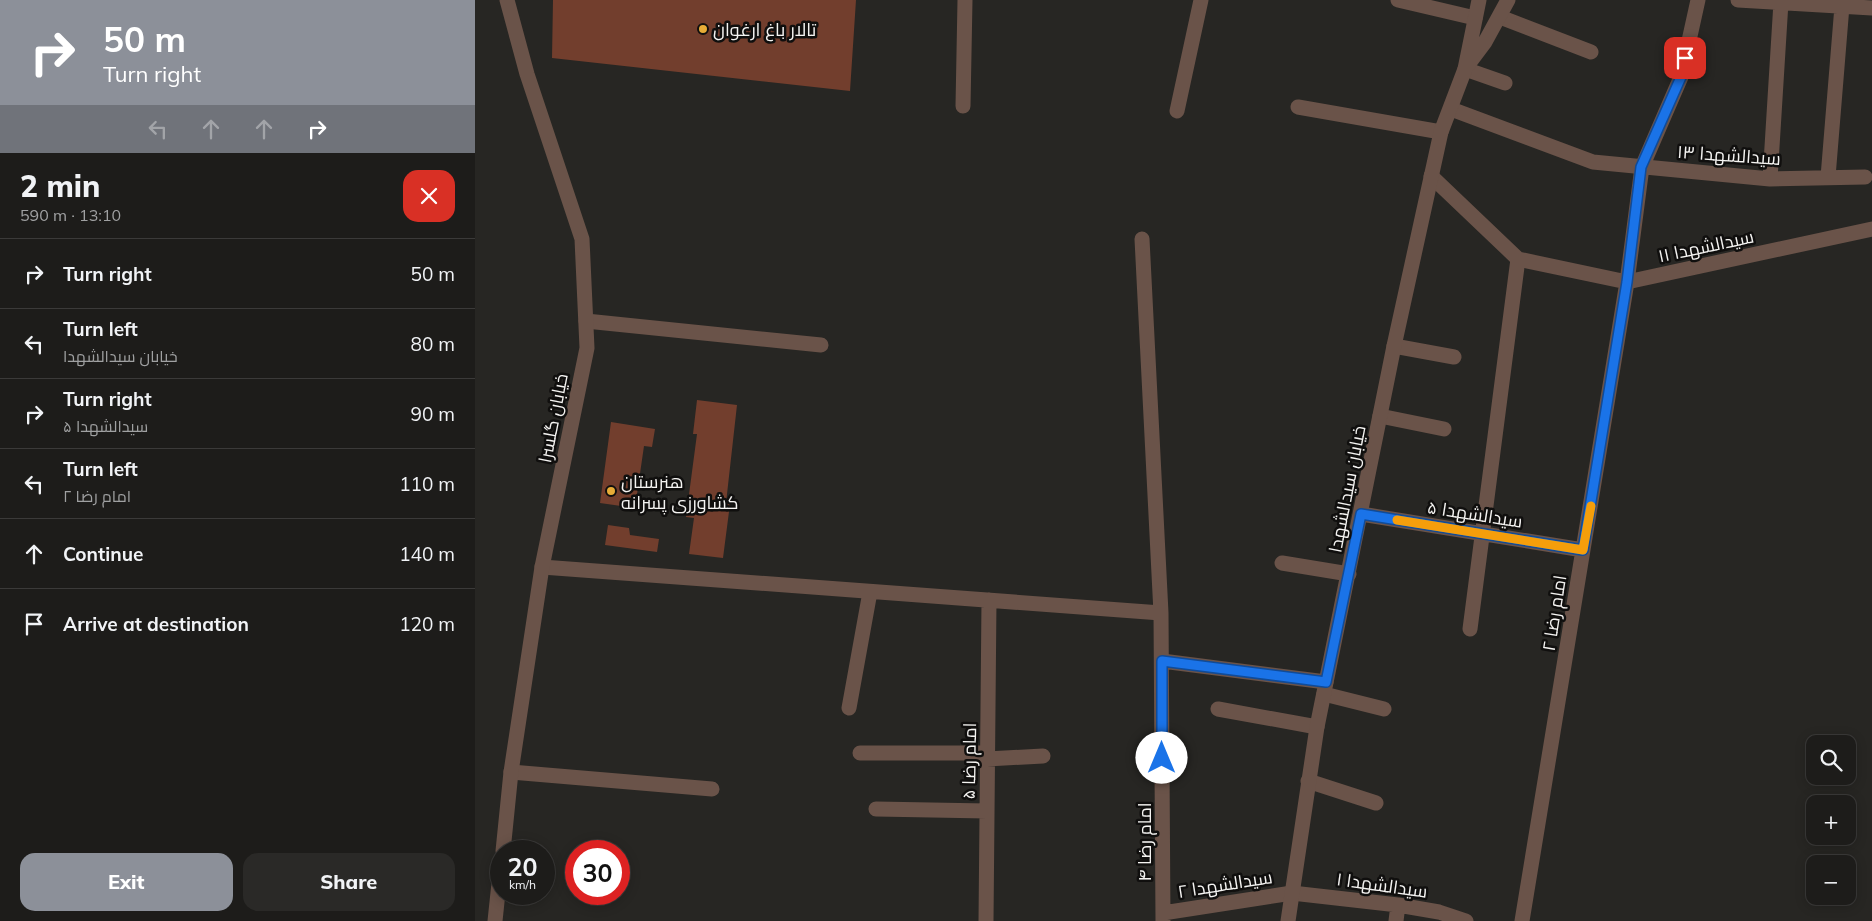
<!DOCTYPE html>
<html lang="en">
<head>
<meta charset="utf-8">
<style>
  :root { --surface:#1d1c1a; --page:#2a2927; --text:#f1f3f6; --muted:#a0a1a2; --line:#3b3a39; --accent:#8c9099 }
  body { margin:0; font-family:Mulish,Cairo,sans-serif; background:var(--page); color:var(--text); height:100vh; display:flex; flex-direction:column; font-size:19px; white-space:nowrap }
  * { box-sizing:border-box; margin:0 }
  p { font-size:16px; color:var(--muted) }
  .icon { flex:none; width:28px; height:28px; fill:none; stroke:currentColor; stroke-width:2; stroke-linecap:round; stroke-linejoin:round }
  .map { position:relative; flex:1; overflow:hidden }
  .sheet { display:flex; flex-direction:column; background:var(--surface); width:475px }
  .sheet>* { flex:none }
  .banner { background:#8c9099; color:#fff; overflow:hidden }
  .tools { position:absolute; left:1331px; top:735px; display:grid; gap:10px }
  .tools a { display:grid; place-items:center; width:50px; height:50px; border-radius:10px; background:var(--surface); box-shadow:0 2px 12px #0003,0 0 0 1px var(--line); font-size:25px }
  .speed { position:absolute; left:15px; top:840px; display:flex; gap:10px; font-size:25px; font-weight:700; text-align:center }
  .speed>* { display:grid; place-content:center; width:65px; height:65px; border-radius:50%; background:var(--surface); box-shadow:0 2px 12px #0003,0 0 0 1px var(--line); line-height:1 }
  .speed small { font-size:12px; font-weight:400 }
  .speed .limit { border:8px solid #d22; background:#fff; color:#111 }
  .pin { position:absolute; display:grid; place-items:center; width:42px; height:42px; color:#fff; margin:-21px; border-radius:10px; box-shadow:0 2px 8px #0006 }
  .me { position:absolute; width:55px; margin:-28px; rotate:0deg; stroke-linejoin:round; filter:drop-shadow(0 0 4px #0008) }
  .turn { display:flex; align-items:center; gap:18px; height:105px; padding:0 20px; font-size:22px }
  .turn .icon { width:65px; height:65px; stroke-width:2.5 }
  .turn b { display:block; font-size:35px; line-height:42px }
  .lanes { display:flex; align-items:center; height:48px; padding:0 20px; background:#0003; justify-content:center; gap:25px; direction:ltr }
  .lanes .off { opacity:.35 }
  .round { display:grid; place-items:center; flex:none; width:52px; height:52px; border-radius:15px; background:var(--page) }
  .headline { display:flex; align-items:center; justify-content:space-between; height:85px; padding:0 20px }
  h1 { font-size:30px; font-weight:800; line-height:38px }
  .cta { display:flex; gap:10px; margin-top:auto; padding:10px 20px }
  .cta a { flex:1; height:58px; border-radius:15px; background:var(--accent); color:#fff; font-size:20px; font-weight:800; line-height:58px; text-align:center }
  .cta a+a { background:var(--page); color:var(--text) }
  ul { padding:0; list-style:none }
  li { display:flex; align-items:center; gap:15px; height:70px; padding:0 20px; border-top:1px solid var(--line) }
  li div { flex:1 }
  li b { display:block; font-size:19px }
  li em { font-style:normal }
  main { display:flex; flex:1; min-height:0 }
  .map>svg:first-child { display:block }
</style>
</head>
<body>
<main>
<section class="sheet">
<div class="banner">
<div class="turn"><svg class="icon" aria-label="right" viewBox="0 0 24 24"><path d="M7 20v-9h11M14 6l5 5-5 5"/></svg><div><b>50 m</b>Turn right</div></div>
<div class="lanes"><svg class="icon off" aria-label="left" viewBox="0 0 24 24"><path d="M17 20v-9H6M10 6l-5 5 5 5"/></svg><svg class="icon off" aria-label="ahead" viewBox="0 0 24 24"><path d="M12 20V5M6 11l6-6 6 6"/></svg><svg class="icon off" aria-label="ahead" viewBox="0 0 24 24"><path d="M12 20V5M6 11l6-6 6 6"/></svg><svg class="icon" aria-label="right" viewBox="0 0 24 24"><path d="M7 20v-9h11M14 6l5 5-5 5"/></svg></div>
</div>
<div class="headline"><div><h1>2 min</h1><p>590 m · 13:10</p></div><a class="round" style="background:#d93025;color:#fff"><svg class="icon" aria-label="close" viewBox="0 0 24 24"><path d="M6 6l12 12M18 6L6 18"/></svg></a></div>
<ul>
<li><svg class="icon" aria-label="right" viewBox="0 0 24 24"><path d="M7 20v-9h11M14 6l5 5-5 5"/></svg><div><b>Turn right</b></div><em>50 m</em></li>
<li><svg class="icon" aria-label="left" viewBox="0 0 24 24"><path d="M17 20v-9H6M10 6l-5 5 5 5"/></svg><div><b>Turn left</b><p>خیابان سیدالشهدا</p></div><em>80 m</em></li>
<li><svg class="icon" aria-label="right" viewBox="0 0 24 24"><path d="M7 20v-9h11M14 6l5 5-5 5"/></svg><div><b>Turn right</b><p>سیدالشهدا ۵</p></div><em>90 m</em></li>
<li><svg class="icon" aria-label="left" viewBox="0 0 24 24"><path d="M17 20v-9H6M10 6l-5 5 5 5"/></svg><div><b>Turn left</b><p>امام رضا ۲</p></div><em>110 m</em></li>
<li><svg class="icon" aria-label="ahead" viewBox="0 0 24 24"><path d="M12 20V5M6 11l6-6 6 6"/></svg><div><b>Continue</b></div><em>140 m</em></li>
<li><svg class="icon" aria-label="arrive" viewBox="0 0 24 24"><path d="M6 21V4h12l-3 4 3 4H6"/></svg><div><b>Arrive at destination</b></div><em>120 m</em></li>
</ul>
<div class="cta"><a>Exit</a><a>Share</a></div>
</section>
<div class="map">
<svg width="1397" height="921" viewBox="0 0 1397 921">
  <rect width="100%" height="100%" fill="#272623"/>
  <path fill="#723e2d" d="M78,0h303l-6,91 -298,-33z
    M222,400l40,5 -11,98 4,1 -7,54 -34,-4 5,-36 -8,-1 11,-83h-4z
    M136,422l44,7 -3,18 -8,-1 -9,62 -35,-5z
    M133,525l21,3 1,7 29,4 -2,13 -52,-7z"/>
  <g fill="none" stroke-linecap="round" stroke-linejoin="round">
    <path stroke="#6a5349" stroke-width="15" d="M923,0l77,18
      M1263,0l134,8
      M1025,17l91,35
      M990,69l40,14
      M488,106l2,-106
      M823,107l143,25
      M976,109l142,53 177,17 95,-2
      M702,111l24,-111
      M956,176l87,83 109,23 245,-53
      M1353,177l14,-171
      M1295,179l11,-177
      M667,239l19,374 2,308
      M111,321l235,24
      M919,346l60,11
      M905,416l64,13
      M886,514l222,36
      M807,563l67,11
      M67,567l619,46
      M995,629l48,-370
      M687,661l164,21
      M849,694l60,15
      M374,708l21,-116
      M743,709l99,18
      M385,753h128
      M512,759l56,-3
      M36,772l201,17
      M833,781l68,22
      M401,809l111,2
      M688,913l129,-20 106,12 41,7 27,9
      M511,921l3,-321
      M921,921l2,-16
      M1047,921l105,-639 15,-115 39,-90 17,-77"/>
    <path stroke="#6a5349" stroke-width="15" d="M992,66l18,-24 23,-42
      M28,851l8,-79 31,-205 45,-219 -5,-109 -55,-165 -20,-74
      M20,921l6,-57
      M813,921l29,-194 77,-381 47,-214 24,-63 14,-69"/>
  </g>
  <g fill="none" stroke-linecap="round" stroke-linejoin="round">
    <g stroke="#114b97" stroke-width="12">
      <path id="route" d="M687,758v-97l164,21 35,-168 222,36 44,-268 14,-115 40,-90 4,-19"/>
    </g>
    <use href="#route" stroke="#1a73e8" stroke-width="9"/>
    <path stroke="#f59e0b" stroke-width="9" d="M922,520l186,30 8,-44"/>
  </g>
  <g fill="#e7ac37" stroke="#100f0e" stroke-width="2">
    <circle cx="228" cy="29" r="5"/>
    <circle cx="136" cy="491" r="5"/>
  </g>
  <g text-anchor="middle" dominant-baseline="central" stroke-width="5" stroke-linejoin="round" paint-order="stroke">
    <g font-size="18" fill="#f5f4f2" stroke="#100f0e" text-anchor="start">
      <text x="238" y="29">تالار باغ ارغوان</text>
      <text x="146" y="481">هنرستان<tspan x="146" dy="21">کشاورزی پسرانه</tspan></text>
    </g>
    <g font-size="18" fill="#f5f4f2" stroke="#100f0e">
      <text transform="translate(1254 155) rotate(4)">سیدالشهدا ۱۳</text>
      <text transform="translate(1231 246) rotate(-12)">سیدالشهدا ۱۱</text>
      <text transform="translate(78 418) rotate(-79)">خیابان گلسرا</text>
      <text transform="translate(872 489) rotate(-79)">خیابان سیدالشهدا</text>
      <text transform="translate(1000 514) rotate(9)">سیدالشهدا ۵</text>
      <text transform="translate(1079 613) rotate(-81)">امام رضا ۲</text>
      <text transform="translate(494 761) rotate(-89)">امام رضا ۵</text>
      <text transform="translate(669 842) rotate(-90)">امام رضا ۴</text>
      <text transform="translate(750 884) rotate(-9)">سیدالشهدا ۲</text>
      <text transform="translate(907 885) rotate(8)">سیدالشهدا ۱</text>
    </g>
  </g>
</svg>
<div class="tools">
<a><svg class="icon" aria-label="search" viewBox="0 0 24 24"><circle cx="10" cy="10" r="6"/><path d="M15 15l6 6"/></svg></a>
<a>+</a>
<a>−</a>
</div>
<div class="speed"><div>20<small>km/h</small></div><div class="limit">30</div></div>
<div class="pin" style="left:1210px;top:58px;background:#d93025"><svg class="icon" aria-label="arrive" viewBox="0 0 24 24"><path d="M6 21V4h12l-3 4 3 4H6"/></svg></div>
<svg class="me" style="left:687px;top:758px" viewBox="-20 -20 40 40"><circle r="19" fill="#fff"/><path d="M0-13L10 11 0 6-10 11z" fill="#1a73e8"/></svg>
</div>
</main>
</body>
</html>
